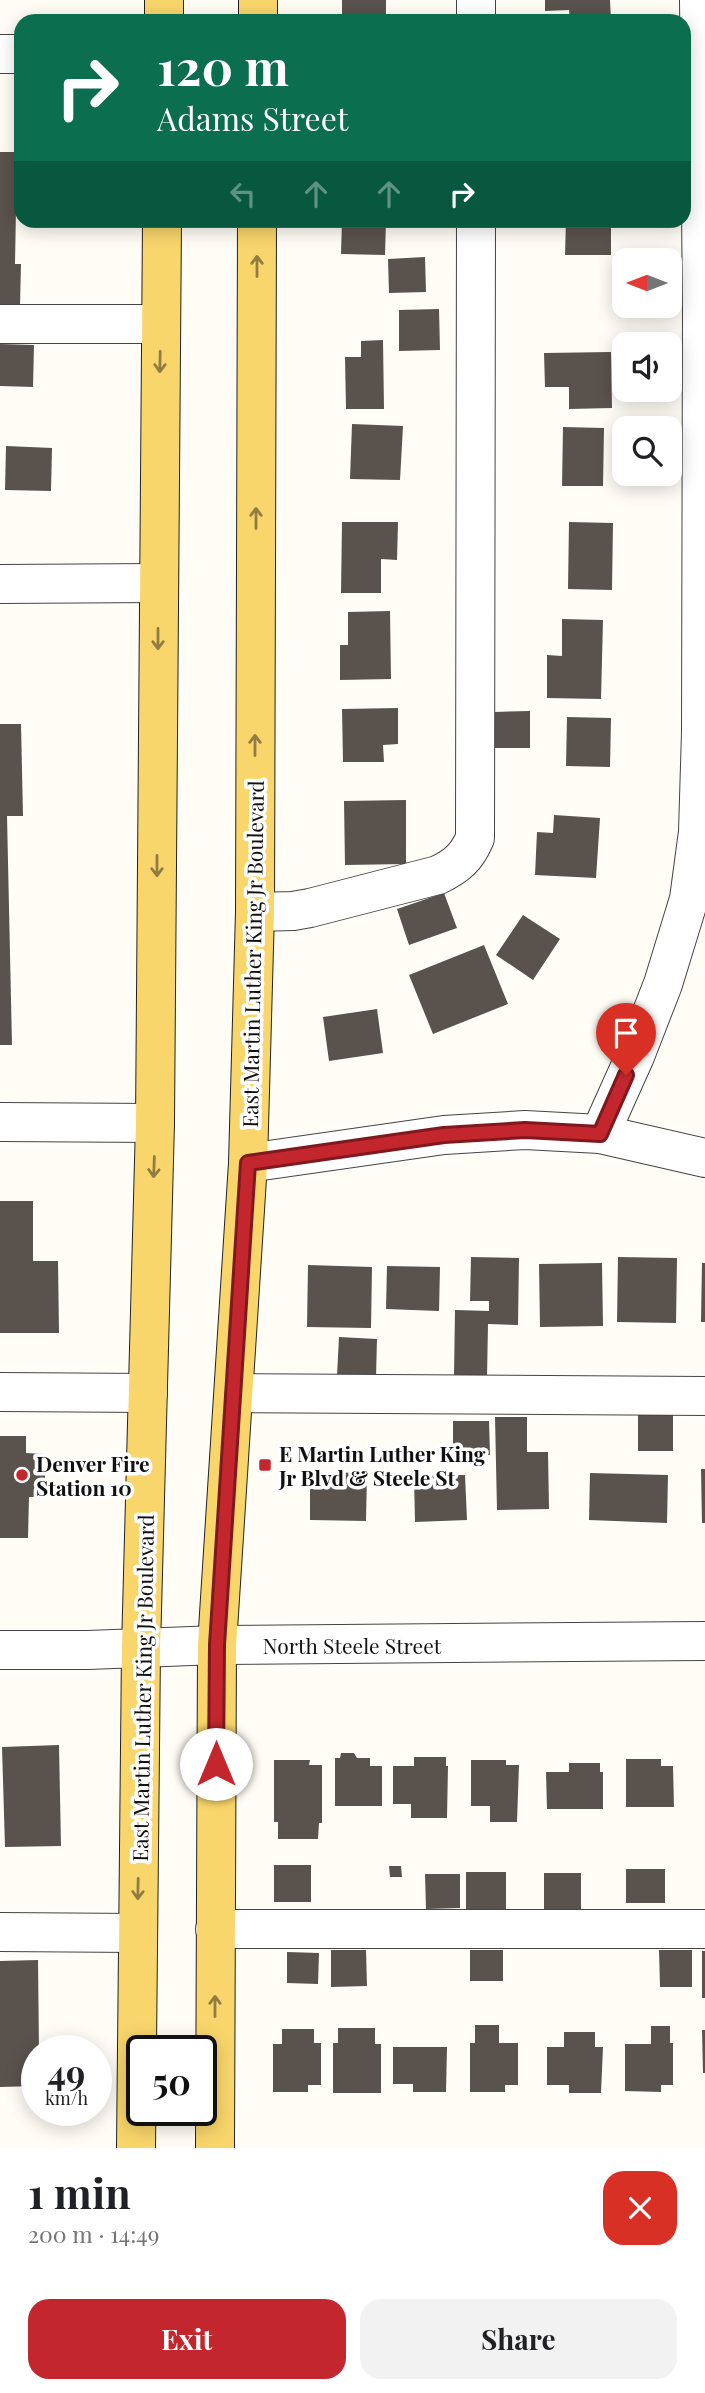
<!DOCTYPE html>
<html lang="en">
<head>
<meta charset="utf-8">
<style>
  :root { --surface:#fff; --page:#f2f2f2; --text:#202124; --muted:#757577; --accent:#c4262e }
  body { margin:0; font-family:"Playfair Display",serif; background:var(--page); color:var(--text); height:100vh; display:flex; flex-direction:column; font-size:26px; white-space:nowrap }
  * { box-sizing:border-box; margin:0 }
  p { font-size:23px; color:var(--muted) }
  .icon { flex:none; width:38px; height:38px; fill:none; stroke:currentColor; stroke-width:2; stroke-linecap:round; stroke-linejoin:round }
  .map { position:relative; height:2148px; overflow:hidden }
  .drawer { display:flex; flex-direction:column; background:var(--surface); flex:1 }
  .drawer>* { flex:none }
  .guide { position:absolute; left:14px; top:14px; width:677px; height:214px; border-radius:21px; box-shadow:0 4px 18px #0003; background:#0b6e4f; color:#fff; overflow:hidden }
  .needle { width:46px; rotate:270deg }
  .buttons { position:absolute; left:612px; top:248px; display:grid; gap:14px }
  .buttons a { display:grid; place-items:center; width:70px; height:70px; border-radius:14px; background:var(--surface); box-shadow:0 4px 18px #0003; font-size:35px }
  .speed { position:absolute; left:21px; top:2035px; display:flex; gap:14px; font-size:35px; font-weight:700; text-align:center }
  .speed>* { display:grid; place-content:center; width:91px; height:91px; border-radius:50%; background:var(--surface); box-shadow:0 4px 18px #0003; line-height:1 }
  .speed small { font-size:18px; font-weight:400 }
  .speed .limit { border:4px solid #111; border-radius:10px; background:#fff; color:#111 }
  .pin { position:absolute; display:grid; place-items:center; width:60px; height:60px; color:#fff; margin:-72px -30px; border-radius:50% 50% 50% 0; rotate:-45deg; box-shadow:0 0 7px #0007 }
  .pin .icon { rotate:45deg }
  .me { position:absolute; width:77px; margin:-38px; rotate:0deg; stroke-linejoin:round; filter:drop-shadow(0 0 5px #0008) }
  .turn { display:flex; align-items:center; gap:24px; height:147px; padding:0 28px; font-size:32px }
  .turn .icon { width:91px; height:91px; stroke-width:2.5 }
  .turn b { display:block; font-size:49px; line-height:60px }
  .lanes { display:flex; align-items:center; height:66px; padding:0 28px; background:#0003; justify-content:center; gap:35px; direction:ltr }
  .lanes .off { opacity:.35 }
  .round { display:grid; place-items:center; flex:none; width:74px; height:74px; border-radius:21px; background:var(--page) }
  .summary { display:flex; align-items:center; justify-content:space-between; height:119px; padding:0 28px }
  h1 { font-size:42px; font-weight:700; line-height:52px }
  .cta { display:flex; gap:14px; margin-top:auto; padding:14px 28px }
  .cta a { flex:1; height:80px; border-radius:21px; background:var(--accent); color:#fff; font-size:28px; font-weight:700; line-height:80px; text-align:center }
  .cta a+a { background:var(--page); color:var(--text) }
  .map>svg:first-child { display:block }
</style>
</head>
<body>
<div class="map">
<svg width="705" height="2148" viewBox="0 0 705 2148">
  <rect width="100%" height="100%" fill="#fffdf5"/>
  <path fill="#5a524d" d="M342,0h44v21h-44z
    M545,0h65l1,21h-41l-1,-11 -24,1z
    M0,152h17l-2,112h6l-1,41h-20z
    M342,220h44l-1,35 -44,-1z
    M566,220h45v35h-46z
    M425,257l1,35 -37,1 -1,-34z
    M439,309l1,41 -41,1v-41z
    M383,340l1,69h-38l-1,-52h16v-16z
    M0,344l34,1 -1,42 -33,-1z
    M611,352l1,56 -43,1v-22h-24l-1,-34z
    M352,424l51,2 -3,54 -50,-1z
    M563,427l41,1 -1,58h-41z
    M6,446l46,2 -1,43 -46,-1z
    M342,522h56l-1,38 -16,-1v34h-40z
    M569,522l44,1 -1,67 -44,-1z
    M390,611l1,68 -51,1v-35h8v-33z
    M562,619l41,1 -2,79 -54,-1v-43l15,1z
    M398,708v36l-15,1 1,17h-41l-1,-53z
    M530,711v37h-35l-1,-36z
    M567,717l44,1 -1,49 -44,-1z
    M0,724h21l2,92h-16l5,229h-12z
    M406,800v64l-61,1 -1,-64z
    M554,815l46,3 -4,60 -61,-3 2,-43 16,1z
    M444,893l13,35 -48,17 -12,-36z
    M523,915l37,24 -27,41 -37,-25z
    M484,945l24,59 -75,30 -24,-59z
    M377,1009l6,44 -54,8 -6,-44z
    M0,1201h33v60h25l1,72h-59z
    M471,1257l48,1 -1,67 -30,-1 -1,53 -33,-1 1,-66 34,1v-10h-19z
    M618,1257l59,1 -1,65 -59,-1z
    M602,1263l1,63 -63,1 -1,-63z
    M702,1263h3v59h-4z
    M308,1265l64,2 -1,61 -64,-1z
    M387,1266l53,1 -1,44 -53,-2z
    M339,1337l38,2 -1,38 -39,-1z
    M673,1409v42h-35v-41z
    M495,1417h32v35h21l1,57 -52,1z
    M453,1421h36l1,34 -37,1z
    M0,1436h26v17l19,1v43h-16l-1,41h-28z
    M701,1469h4v54h-3z
    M310,1472l57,1 -1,48 -56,-1z
    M590,1473l78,2 -1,48 -78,-3z
    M465,1475l2,45 -52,2 -1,-46z
    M59,1745l2,101 -56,1 -3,-100z
    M341,1753h13l3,5h13v8h12v40h-47v-48h5z
    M414,1757h32v9h2l-1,52h-36v-14h-18v-38h21z
    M626,1759h35v7h12l1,41h-48z
    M274,1760h36l-1,5h13v58h-3l-1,16h-40v-17h-4z
    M471,1760h35v5h13l-2,57h-27v-16h-19z
    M569,1763h31v9h3v37h-56l-1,-37h23z
    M274,1865h37v37h-37z
    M389,1866h12l1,11h-12z
    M626,1869h39v34h-39z
    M466,1872h40v38h-40z
    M544,1873h37v38h-37z
    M425,1874h35v34l-34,1z
    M331,1950h35l1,36 -36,1z
    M470,1950h33v31h-33z
    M659,1950h33v37h-32z
    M702,1951h3v47h-3z
    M287,1952l32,1 -1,31 -31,-1z
    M38,1960l1,91h-2v35l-37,1v-126z
    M475,2025h24v18h19v42h-13v7h-35v-49h5z
    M651,2026h19v17h3v42h-12v7l-36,-1v-47h26z
    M338,2028h37v16h6v49h-48v-50h5z
    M282,2029h32v14h7v42h-13v7h-35v-48h9z
    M702,2030h3v43h-2z
    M564,2032h31v15h8l-2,46h-32v-8h-22v-38h17z
    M393,2047h54l-1,45h-33v-8h-20z"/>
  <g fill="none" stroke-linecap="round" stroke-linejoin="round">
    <g stroke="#444" stroke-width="40">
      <path id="minor" d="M476,0v21
        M0,54h21
        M0,324h161
        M0,584l158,-1
        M255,912l38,-1 17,-3 128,-33c19,-9 29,-18 37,-37l1,-618
        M0,1122l155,1
        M600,1134l35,-78 28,-72 26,-85 9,-67 3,-100 1,-420 -3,-312
        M248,1163l196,-28 81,-5 75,4 105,24
        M0,1392l148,1
        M234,1393l471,3
        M0,1650h88l129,-5 488,-4
        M215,1929h490
        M0,1932l137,1"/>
    </g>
    <g stroke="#222" stroke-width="40">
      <path id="major" d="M258,0v21
        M164,21v-21
        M136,2148l5,-499 14,-526 7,-903
        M215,2148l2,-503 31,-482 7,-251 2,-692"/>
    </g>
    <use href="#minor" stroke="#fff" stroke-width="38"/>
    <use href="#major" stroke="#f9d66b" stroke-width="38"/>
  </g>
  <defs><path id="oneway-shaft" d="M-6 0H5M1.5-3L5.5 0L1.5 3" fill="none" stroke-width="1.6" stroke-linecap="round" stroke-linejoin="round" transform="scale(1.75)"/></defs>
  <g stroke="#917d42">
    <use href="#oneway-shaft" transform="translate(257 266) rotate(-90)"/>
    <use href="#oneway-shaft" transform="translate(160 362) rotate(91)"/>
    <use href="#oneway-shaft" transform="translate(256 518) rotate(-90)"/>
    <use href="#oneway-shaft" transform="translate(158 639) rotate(90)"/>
    <use href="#oneway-shaft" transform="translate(255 745) rotate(-90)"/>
    <use href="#oneway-shaft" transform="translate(157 866) rotate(90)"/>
    <use href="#oneway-shaft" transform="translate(154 1167) rotate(92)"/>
    <use href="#oneway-shaft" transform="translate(138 1889) rotate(91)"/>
    <use href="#oneway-shaft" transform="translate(215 2006) rotate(-90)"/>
  </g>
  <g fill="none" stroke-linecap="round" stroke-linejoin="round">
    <g stroke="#7f191e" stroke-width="18">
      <path id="route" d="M216,1764l1,-119 31,-482 196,-28 81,-5 75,4 26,-59"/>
    </g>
    <use href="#route" stroke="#c4262e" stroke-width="12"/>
  </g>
  <g fill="#c4262e" stroke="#fff" stroke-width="2.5">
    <rect x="258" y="1458" width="14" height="14" rx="3.5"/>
    <circle cx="22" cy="1475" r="7"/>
  </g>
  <g text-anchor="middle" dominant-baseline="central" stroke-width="7" stroke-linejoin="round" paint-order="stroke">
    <g font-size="21" fill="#111" stroke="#fff">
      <text transform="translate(252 954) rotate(-89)">East Martin Luther King Jr Boulevard</text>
      <text x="352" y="1645">North Steele Street</text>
      <text transform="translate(142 1688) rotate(-89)">East Martin Luther King Jr Boulevard</text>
    </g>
    <g font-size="21" font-weight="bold" fill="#111" stroke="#fff" text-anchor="start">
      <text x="279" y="1453">E Martin Luther King<tspan x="279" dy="24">Jr Blvd &amp; Steele St</tspan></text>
      <text x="36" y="1463">Denver Fire<tspan x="36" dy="24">Station 10</tspan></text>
    </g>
  </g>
</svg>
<div class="buttons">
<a><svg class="needle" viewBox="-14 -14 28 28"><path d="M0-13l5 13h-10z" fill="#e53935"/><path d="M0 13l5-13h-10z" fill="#757577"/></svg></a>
<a><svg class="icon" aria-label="sound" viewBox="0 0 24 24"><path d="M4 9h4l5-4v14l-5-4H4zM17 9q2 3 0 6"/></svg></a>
<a><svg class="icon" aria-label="search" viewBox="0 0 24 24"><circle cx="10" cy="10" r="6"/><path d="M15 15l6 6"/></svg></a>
</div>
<div class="speed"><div>49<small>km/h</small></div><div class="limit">50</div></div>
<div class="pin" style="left:626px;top:1075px;background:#d93025"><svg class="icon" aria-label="arrive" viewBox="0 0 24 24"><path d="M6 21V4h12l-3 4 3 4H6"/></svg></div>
<svg class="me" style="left:216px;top:1764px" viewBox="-20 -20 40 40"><circle r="19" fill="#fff"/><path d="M0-13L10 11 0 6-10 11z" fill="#c4262e"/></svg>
<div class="guide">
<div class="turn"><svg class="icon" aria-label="right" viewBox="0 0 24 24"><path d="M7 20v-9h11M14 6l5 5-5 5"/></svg><div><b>120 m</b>Adams Street</div></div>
<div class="lanes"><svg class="icon off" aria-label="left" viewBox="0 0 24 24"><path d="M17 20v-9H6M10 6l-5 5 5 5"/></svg><svg class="icon off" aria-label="ahead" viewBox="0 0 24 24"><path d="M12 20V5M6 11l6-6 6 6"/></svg><svg class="icon off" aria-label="ahead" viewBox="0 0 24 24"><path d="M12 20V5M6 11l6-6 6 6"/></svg><svg class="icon" aria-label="right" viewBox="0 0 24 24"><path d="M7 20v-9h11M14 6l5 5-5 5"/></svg></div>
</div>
</div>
<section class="drawer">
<div class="summary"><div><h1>1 min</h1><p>200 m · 14:49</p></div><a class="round" style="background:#d93025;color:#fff"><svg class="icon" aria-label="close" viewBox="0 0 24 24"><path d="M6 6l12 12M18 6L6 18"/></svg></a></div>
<div class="cta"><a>Exit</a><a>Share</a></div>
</section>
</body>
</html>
